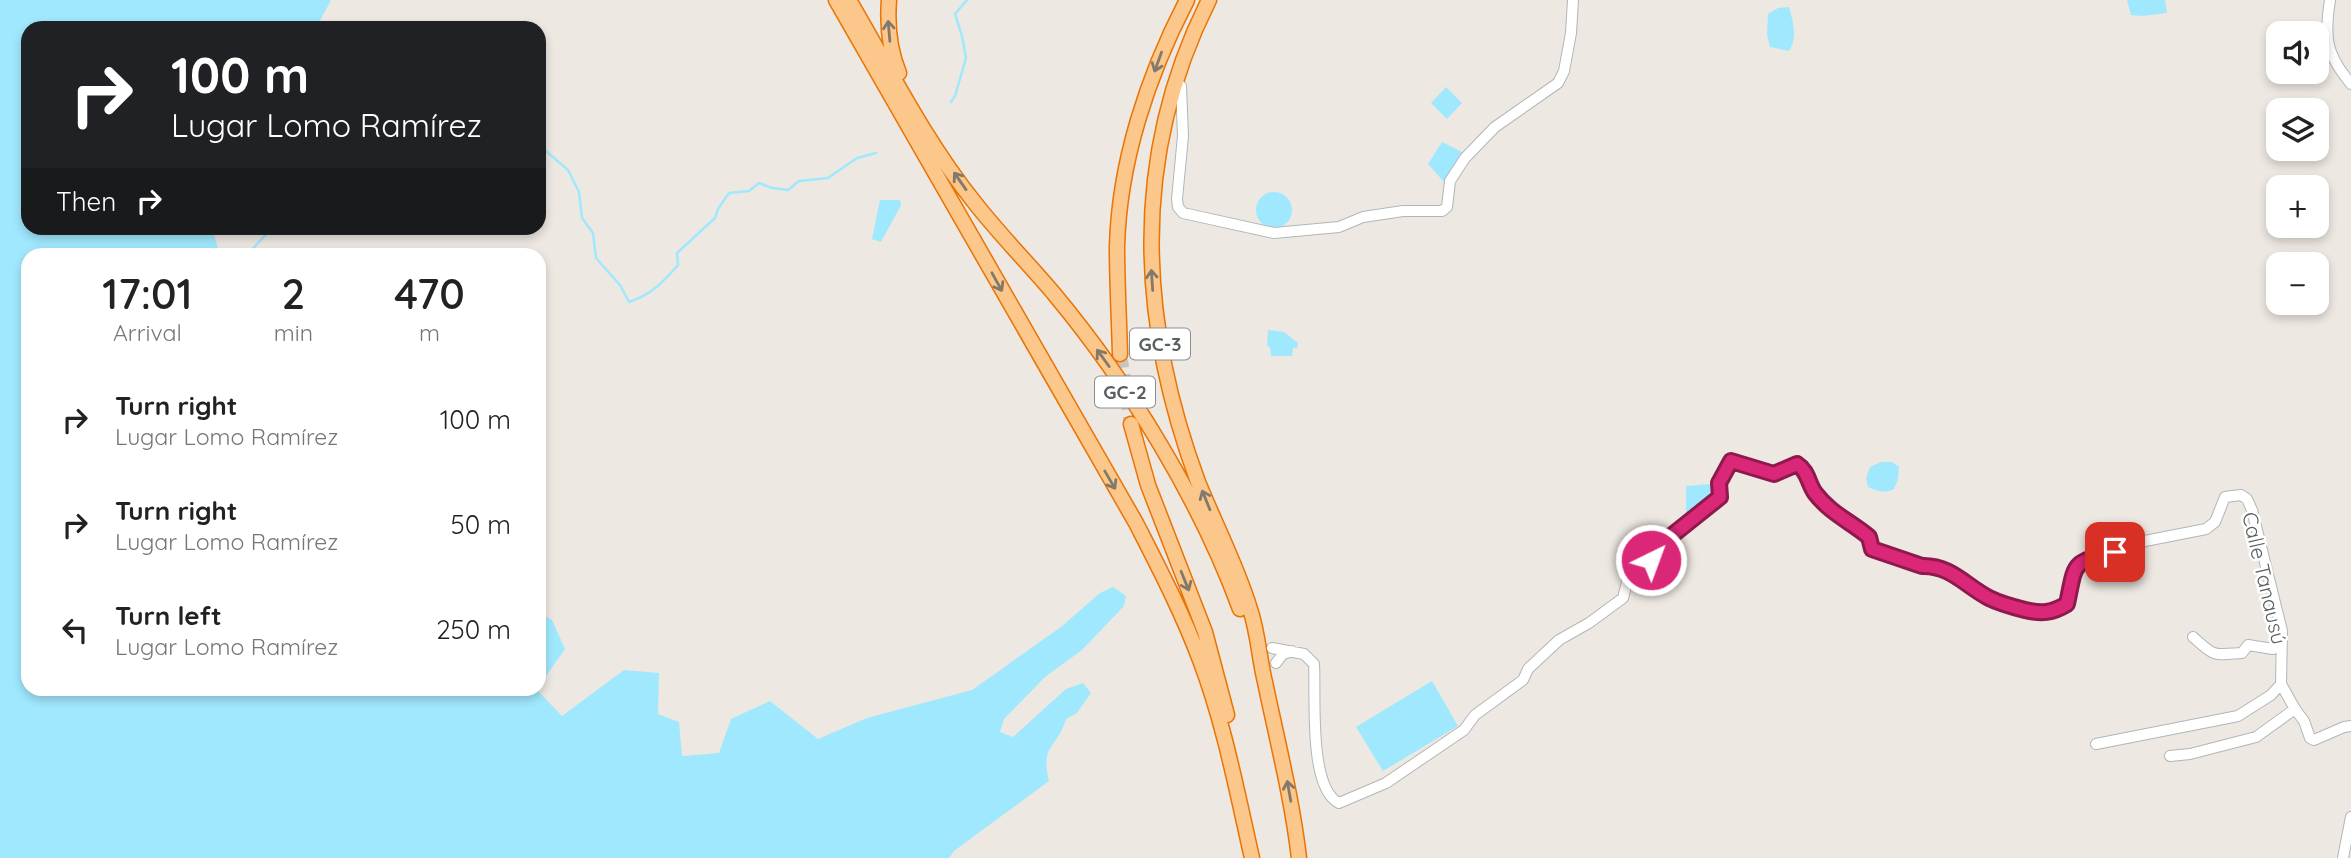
<!DOCTYPE html>
<html lang="en">
<head>
<meta charset="utf-8">
<style>
  :root { --surface:#fff; --page:#f6f6f6; --text:#222; --muted:#767676 }
  body { margin:0; font-family:Quicksand,sans-serif; background:var(--page); color:var(--text); height:100vh; display:flex; flex-direction:column; font-size:26px; white-space:nowrap }
  * { box-sizing:border-box; margin:0 }
  p { font-size:23px; color:var(--muted) }
  .icon { flex:none; width:38px; height:38px; fill:none; stroke:currentColor; stroke-width:2; stroke-linecap:round; stroke-linejoin:round }
  .map { position:relative; flex:1; overflow:hidden }
  .side { position:absolute; left:21px; top:248px; width:525px; height:448px; display:flex; flex-direction:column; background:var(--surface); border-radius:21px; box-shadow:0 4px 10px #0003 }
  .side>* { flex:none }
  .hud { position:absolute; left:21px; top:21px; width:525px; height:214px; border-radius:21px; box-shadow:0 4px 10px #0003; background:#202124; color:#fff; overflow:hidden }
  .controls { position:absolute; left:2266px; top:21px; display:grid; gap:14px }
  .controls a { display:grid; place-items:center; width:63px; height:63px; border-radius:14px; background:var(--surface); box-shadow:0 4px 10px #0003; font-size:35px }
  .pin { position:absolute; display:grid; place-items:center; width:60px; height:60px; color:#fff; margin:-30px; border-radius:14px; box-shadow:0 4px 10px #0006 }
  .me { position:absolute; width:77px; margin:-38px; rotate:42deg; stroke-linejoin:round; filter:drop-shadow(0 0 5px #0008) }
  .turn { display:flex; align-items:center; gap:24px; height:147px; padding:0 35px; font-size:32px }
  .turn .icon { width:91px; height:91px; stroke-width:2.5 }
  .turn b { display:block; font-size:49px; line-height:60px }
  .then { display:flex; align-items:center; height:66px; padding:0 35px; background:#0003; gap:14px; font-size:26px }
  .eta { display:flex; justify-content:space-evenly; align-items:center; height:119px; text-align:center }
  .eta b { font-size:42px; font-weight:600; line-height:49px }
  ul { padding:0; list-style:none }
  li { display:flex; align-items:center; gap:21px; height:105px; padding:0 35px }
  li div { flex:1 }
  li b { display:block; font-size:26px }
  li em { font-style:normal }
  .map>svg:first-child { display:block }
</style>
</head>
<body>
<div class="map">
<svg width="2351" height="858" viewBox="0 0 2351 858">
  <rect width="100%" height="100%" fill="#ede8e1"/>
  <path fill="#a0e8fe" d="M0,0h331l-15,28h-288v200h184l8,27 -192,1v434h509l25,26 62,-46 35,3 -1,41 21,8 3,34 37,-3 12,-34 39,-18 48,38 49,-21 105,-28 89,-63 39,-34 13,-6 13,9 -2,10 -42,44 -37,27 -41,42 -4,13 13,5 53,-48 17,-6 8,10 -14,20 -11,6c-9,30 -26,25 -17,62l-95,70 -5,7h-949z
    M2127,0h38l2,13 -25,3 -11,-1z
    M1789,7c4,15 9,30 0,44l-19,-4 -3,-12 1,-21 10,-6z
    M1446,87l16,16 -15,16 -16,-16z
    M1442,142l22,11 -20,29 -16,-18z
    M1256 210a18 18 0 1 1 36 0a18 18 0 1 1-36 0Z
    M880,200h20l1,5 -20,37 -9,-3z
    M1268,330l16,2 14,11 -1,5h-4l-1,8h-21l-1,-9 -3,-1z
    M1881,462h11l7,5 -1,12 -4,10c-9,5 -17,2 -26,-2l-2,-9 4,-11z
    M1711,484l2,12 -27,20v-30z
    M539,613l13,7 13,29 -26,37z
    M1432,681l26,45 -75,45 -27,-44z"/>
  <g fill="none" stroke-linecap="round" stroke-linejoin="round">
    <path stroke="#a0e8fe" stroke-width="2.5" d="M951,102l4,-6 11,-38 -4,-22 -7,-22 12,-14
      M539,145l29,25 11,22 3,26 11,15 3,25 24,27 9,17c22,-7 34,-20 49,-37l-1,-12 38,-35 3,-9 11,-16 20,-2 10,-8 13,5 16,2 11,-9 29,-3 29,-20 19,-5
      M246,256l26,-28"/>
    <path stroke="#c8c6c1" stroke-width="14" stroke-dasharray="14 7" stroke-linecap="butt" d="M1120,354l11,70"/>
    <g stroke="#b2b6b9" stroke-width="12">
      <path id="minor" d="M2330,0c-6,38 -4,54 21,84
        M1181,86l2,50 -6,63 1,8 5,6 91,20 65,-6 24,-10 40,-6h39l5,-4 3,-26 15,-23 30,-31 63,-44 6,-12 7,-38 2,-33
        M2193,637c22,20 19,18 49,16l6,-8 25,4 9,-11
        M1272,648l32,6 10,10c2,30 -6,124 25,139l47,-20 78,-53 11,-15 48,-35 5,-11 31,-29 30,-17 34,-25 4,-16 24,-22 19,-23 50,-40 -1,-14 12,-22 43,13 23,-10c11,7 11,19 18,29 15,20 36,29 54,44l3,12 50,17c28,-2 44,20 67,32 14,8 36,16 52,16 9,0 18,-6 26,-10l8,-38 7,-6 33,-8 30,-11 61,-12 9,-7 10,-25 16,-2 6,4 5,11 30,121 -1,53 14,25 9,12 6,17 4,2 30,-13 7,-1
        M1276,663l7,-9 9,-3
        M2096,744l142,-28 33,-21 10,-11
        M2170,756l20,-2 66,-17 39,-28
        M2343,858l8,-41"/>
    </g>
    <g stroke="#ea7304" stroke-width="17">
      <path id="highway" d="M836,0l300,523c23,45 46,89 64,137 24,63 37,132 52,198
        M849,0c40,68 76,141 126,203 25,32 54,61 80,92 74,89 145,205 185,314
        M889,0c-2,26 0,49 10,73
        M1209,0c-79,157 -71,320 -11,482 17,42 39,84 52,127 8,23 9,49 15,73 12,58 27,116 34,176
        M1120,354c-1,-36 -3,-72 -3,-107 2,-85 31,-172 70,-247
        M1131,424l17,61 57,147 22,83"/>
    </g>
    <use href="#minor" stroke="#fff" stroke-width="10"/>
    <use href="#highway" stroke="#fbc78a" stroke-width="14"/>
  </g>
  <defs><path id="oneway-shaft" d="M-6 0H5M1.5-3L5.5 0L1.5 3" fill="none" stroke-width="1.6" stroke-linecap="round" stroke-linejoin="round" transform="scale(1.75)"/></defs>
  <g stroke="#82796c">
    <use href="#oneway-shaft" transform="translate(889 31) rotate(-95)"/>
    <use href="#oneway-shaft" transform="translate(1158 62) rotate(110)"/>
    <use href="#oneway-shaft" transform="translate(960 181) rotate(-125)"/>
    <use href="#oneway-shaft" transform="translate(1152 280) rotate(-94)"/>
    <use href="#oneway-shaft" transform="translate(997 282) rotate(61)"/>
    <use href="#oneway-shaft" transform="translate(1103 358) rotate(-126)"/>
    <use href="#oneway-shaft" transform="translate(1110 480) rotate(60)"/>
    <use href="#oneway-shaft" transform="translate(1206 500) rotate(-112)"/>
    <use href="#oneway-shaft" transform="translate(1185 581) rotate(68)"/>
    <use href="#oneway-shaft" transform="translate(1289 791) rotate(-100)"/>
  </g>
  <g fill="none" stroke-linecap="round" stroke-linejoin="round">
    <g stroke="#8e194d" stroke-width="18">
      <path id="route" d="M1651,560l19,-23 50,-40 -1,-14 12,-22 43,13 23,-10c11,7 11,19 18,29 15,20 36,29 54,44l3,12 50,17c28,-1 44,20 67,32 12,6 24,9 36,12 17,4 27,3 42,-6 9,-43 4,-41 48,-52"/>
    </g>
    <use href="#route" stroke="#db2777" stroke-width="12"/>
  </g>
  <g text-anchor="middle" dominant-baseline="central" stroke-width="5" stroke-linejoin="round" paint-order="stroke">
    <g fill="#fff" stroke="#8c8f91" stroke-width="2">
      <rect x="1130" y="328.5" width="60" height="31" rx="5"/>
      <rect x="1095" y="376.5" width="60" height="31" rx="5"/>
    </g>
    <g font-size="19" font-weight="bold" fill="#5a5f62">
      <text x="1160" y="344">GC-3</text>
      <text x="1125" y="392">GC-2</text>
    </g>
    <g font-size="21" fill="#5a5f62" stroke="#fff">
      <text transform="translate(2265 578) rotate(77)">Calle Tanausú</text>
    </g>
  </g>
</svg>
<div class="controls">
<a><svg class="icon" aria-label="sound" viewBox="0 0 24 24"><path d="M4 9h4l5-4v14l-5-4H4zM17 9q2 3 0 6"/></svg></a>
<a><svg class="icon" aria-label="layers" viewBox="0 0 24 24"><path d="M12 4l9 5-9 5-9-5zM3 14l9 5 9-5"/></svg></a>
<a>+</a>
<a>−</a>
</div>
<div class="pin" style="left:2115px;top:552px;background:#d93025"><svg class="icon" aria-label="arrive" viewBox="0 0 24 24"><path d="M6 21V4h12l-3 4 3 4H6"/></svg></div>
<svg class="me" style="left:1651px;top:560px" viewBox="-20 -20 40 40"><circle r="17" fill="#db2777" stroke="#fff" stroke-width="3"/><path d="M0-11L8 9 0 5-8 9z" fill="#fff"/></svg>
<div class="hud">
<div class="turn"><svg class="icon" aria-label="right" viewBox="0 0 24 24"><path d="M7 20v-9h11M14 6l5 5-5 5"/></svg><div><b>100 m</b>Lugar Lomo Ramírez</div></div>
<div class="then">Then<svg class="icon" aria-label="right" viewBox="0 0 24 24"><path d="M7 20v-9h11M14 6l5 5-5 5"/></svg></div>
</div>
<section class="side">
<div class="eta">
<div><b>17:01</b><p>Arrival</p></div>
<div><b>2</b><p>min</p></div>
<div><b>470</b><p>m</p></div>
</div>
<ul>
<li><svg class="icon" aria-label="right" viewBox="0 0 24 24"><path d="M7 20v-9h11M14 6l5 5-5 5"/></svg><div><b>Turn right</b><p>Lugar Lomo Ramírez</p></div><em>100 m</em></li>
<li><svg class="icon" aria-label="right" viewBox="0 0 24 24"><path d="M7 20v-9h11M14 6l5 5-5 5"/></svg><div><b>Turn right</b><p>Lugar Lomo Ramírez</p></div><em>50 m</em></li>
<li><svg class="icon" aria-label="left" viewBox="0 0 24 24"><path d="M17 20v-9H6M10 6l-5 5 5 5"/></svg><div><b>Turn left</b><p>Lugar Lomo Ramírez</p></div><em>250 m</em></li>
</ul>
</section>
</div>
</body>
</html>
